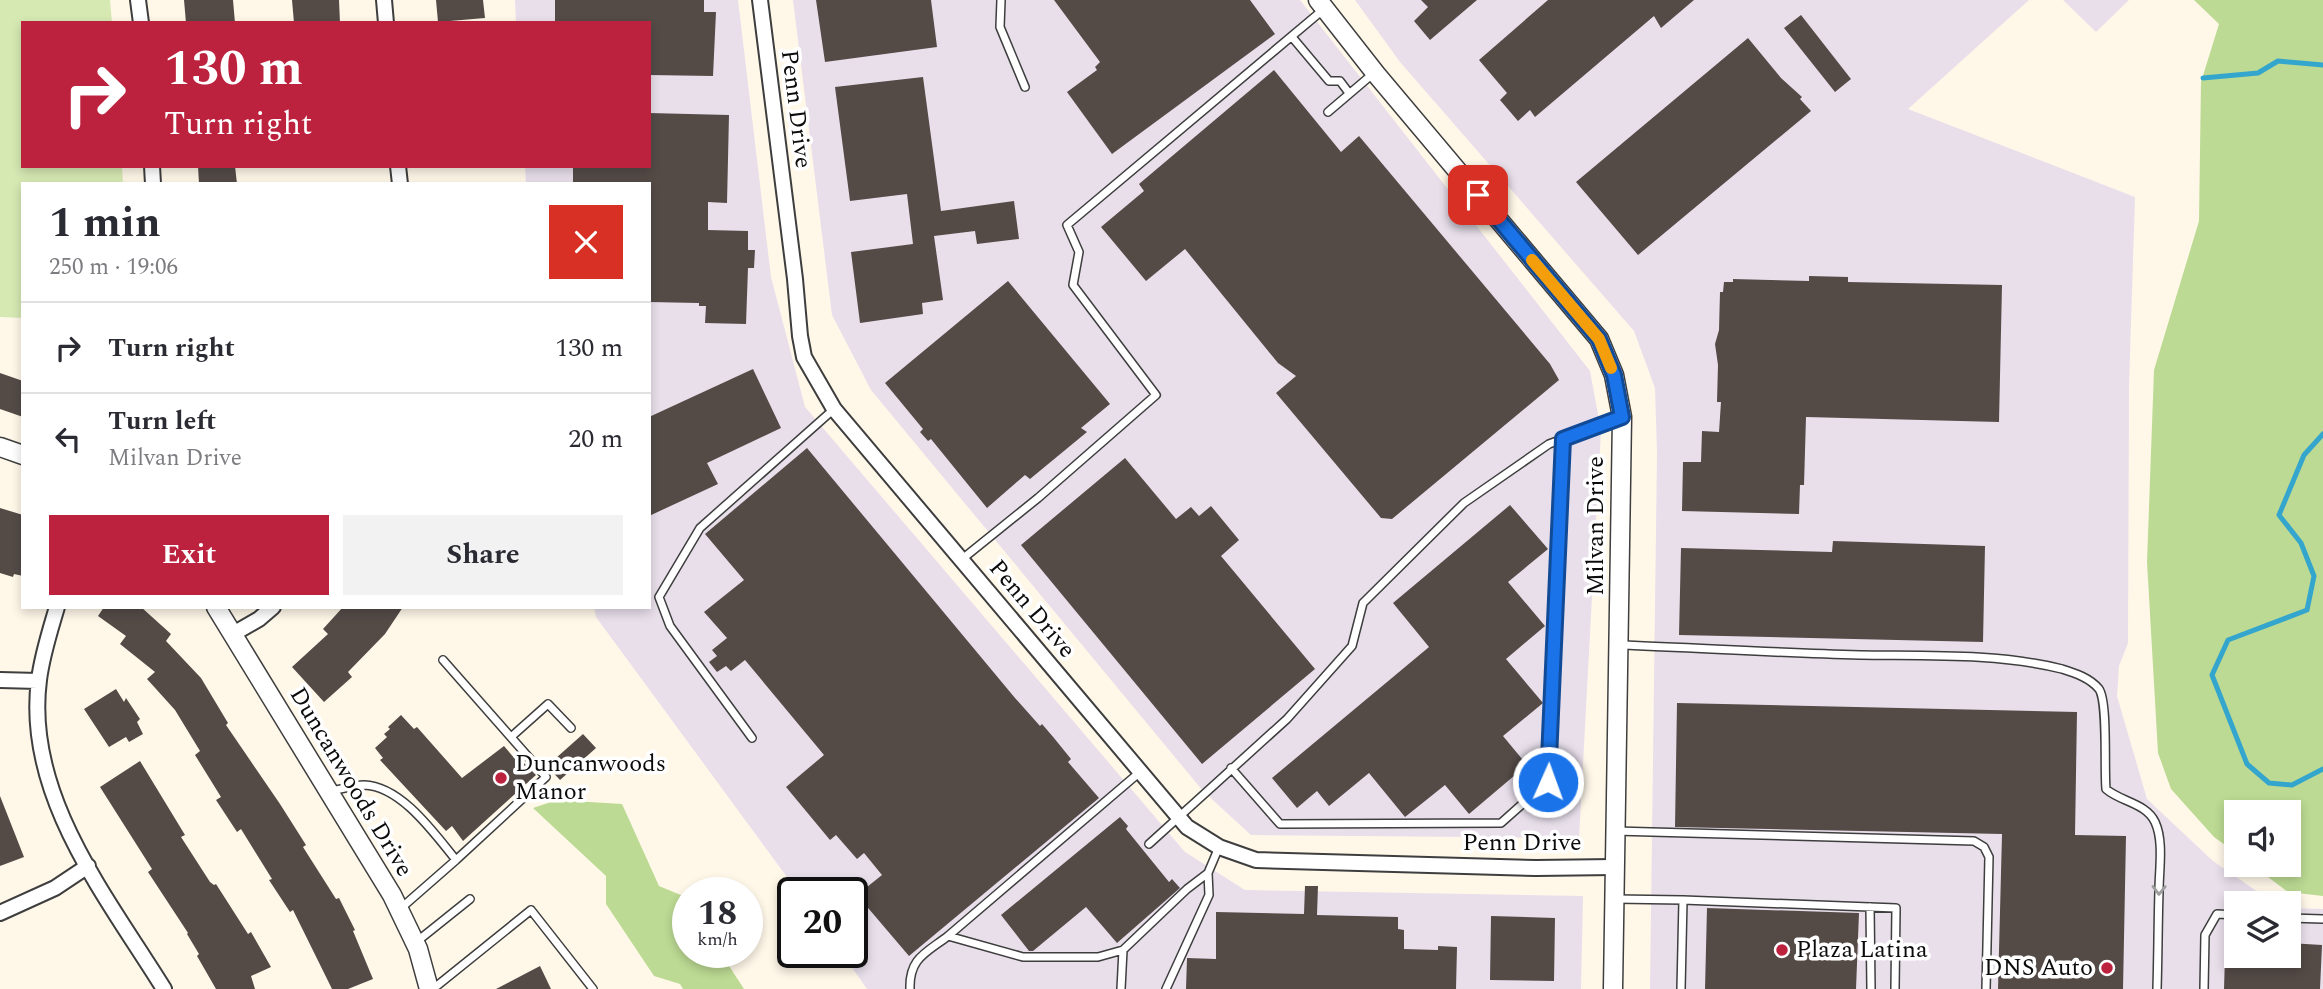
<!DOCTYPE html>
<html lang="en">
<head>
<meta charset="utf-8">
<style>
  :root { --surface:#fff; --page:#f2f2f3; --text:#2b2b33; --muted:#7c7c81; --line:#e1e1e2; --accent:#bc223e }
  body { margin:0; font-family:Spectral,serif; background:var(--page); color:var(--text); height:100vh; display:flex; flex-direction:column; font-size:26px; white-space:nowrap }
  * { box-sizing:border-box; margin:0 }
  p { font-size:23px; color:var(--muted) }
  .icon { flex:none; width:38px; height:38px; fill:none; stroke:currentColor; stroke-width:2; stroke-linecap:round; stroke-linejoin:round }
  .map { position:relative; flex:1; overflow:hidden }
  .side { position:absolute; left:21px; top:182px; width:630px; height:427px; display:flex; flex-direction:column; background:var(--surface); border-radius:0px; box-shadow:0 4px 10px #0003 }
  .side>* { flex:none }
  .guide { position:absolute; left:21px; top:21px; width:630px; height:147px; border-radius:0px; box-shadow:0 4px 10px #0003; background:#bc223e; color:#fff; overflow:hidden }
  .controls { position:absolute; left:2224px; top:800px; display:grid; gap:14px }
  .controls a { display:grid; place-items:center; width:77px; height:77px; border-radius:0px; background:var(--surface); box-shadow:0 4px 10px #0003; font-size:35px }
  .speed { position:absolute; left:672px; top:877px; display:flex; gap:14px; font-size:35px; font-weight:700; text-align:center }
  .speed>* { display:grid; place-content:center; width:91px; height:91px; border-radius:50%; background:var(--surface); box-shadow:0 4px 10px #0003; line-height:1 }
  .speed small { font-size:18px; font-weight:400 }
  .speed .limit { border:4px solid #111; border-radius:10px; background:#fff; color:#111 }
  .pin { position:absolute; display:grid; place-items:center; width:60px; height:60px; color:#fff; margin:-30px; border-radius:14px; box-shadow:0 4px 10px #0006 }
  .me { position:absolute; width:77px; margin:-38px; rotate:2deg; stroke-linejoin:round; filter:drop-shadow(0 0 5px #0008) }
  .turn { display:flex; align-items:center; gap:24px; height:147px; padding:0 28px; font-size:32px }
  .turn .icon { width:91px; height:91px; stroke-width:2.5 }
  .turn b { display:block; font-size:49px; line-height:60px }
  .round { display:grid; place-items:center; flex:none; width:74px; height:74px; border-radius:0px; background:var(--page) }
  .head { display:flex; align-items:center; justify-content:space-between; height:119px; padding:0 28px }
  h1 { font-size:42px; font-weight:700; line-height:52px }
  .cta { display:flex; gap:14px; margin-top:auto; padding:14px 28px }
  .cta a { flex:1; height:80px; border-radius:0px; background:var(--accent); color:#fff; font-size:28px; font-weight:700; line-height:80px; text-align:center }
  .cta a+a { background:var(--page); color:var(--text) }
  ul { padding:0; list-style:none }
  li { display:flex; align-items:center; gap:21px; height:91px; padding:0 28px; border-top:2px solid var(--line) }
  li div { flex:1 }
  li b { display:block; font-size:26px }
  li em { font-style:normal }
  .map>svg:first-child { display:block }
</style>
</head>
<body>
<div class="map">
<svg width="2323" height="989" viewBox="0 0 2323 989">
  <rect width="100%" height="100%" fill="#fff8e9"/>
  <path fill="#e8dfeb" d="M515,0h223l33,277 34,130 380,445 60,38 338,6 -2,93h-714l-26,-37h11v-60h-54l-202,-275 -2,-10h55v-423h-123l-1,-18h124v-143h-133z
    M793,0h507l290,371 11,59 -22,408 -328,-3 -48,-44 -332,-401 -39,-75z
    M1355,0h674l-121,109 227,88 -6,189 -1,257 -9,23 -2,30 30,103 66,62 61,42h-38v53h53v-48l34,1v80h-673l7,-536 -2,-65 -21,-57 -234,-269z
    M2063,0h66l-33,32z"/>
  <path fill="#d6e9b3" d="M0,0h110l2,23h-89v143h99l1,18h-100v134l-23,-1z"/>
  <path fill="#bcda93" d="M2194,0h129v896l-35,-4 -36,-27 37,-1v-52h-53v41l-22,-16 -43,-48 -13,-36 -11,-191 7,-192 45,-149 2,-139 18,-58z
    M557,800l65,4 37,82 29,12v54h32l24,37h-61l-3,-5 -26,-8 -48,-72v-28l-73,-68z"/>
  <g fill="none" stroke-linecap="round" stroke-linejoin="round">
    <path stroke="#34a6ce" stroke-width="5" d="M2203,78l55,-5 20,-12 45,4
      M2323,434l-19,21 -25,60 22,28 13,33 -7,34 -79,30 -16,35 35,89 22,19 23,2 31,-16"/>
  </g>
  <path fill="#544b47" d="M184,0h49l2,23h-49z
    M292,0h47l1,23h-46z
    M436,0h47l2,18 -47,4z
    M555,0h149v12h12l-3,64 -64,-1v-52h-94z
    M816,0h115l6,47 -112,15z
    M1054,0h196l25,34 -163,120 -45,-62 30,-22 -2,-3 5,-5z
    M1421,0h56l-47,40 -16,-19 14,-14z
    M1548,0h146l-33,28 -7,-12 -119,101 -5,-7 -12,11 -18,-21 7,-7 -28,-33z
    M1801,15l50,64 -16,13 -51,-64z
    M1748,38l33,40 21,19 -2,2 11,12 -173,144 -62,-73z
    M1274,70l67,82 18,-16 191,228 9,16 -167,139 -11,-1 -105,-125 20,-17 -18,-13 -93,-114 -39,32 -45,-54 43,-36 -5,-7z
    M923,77l18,134 73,-10 5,38 -42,5 -2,-13 -41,5 9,64 -21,3 1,11 -63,9 -9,-71 62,-8 -6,-50 -57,7 -15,-114z
    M649,113l80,2 -2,88 -19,-1v28l40,1v19h7l-1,18h-6l-2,56 -41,-1 1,-17h-7v-3l-50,-1v-118h-76v-18h76z
    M198,166h37l2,18h-38z
    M1809,276l39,1v5l154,3 -3,137 -193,-5 -2,68h-4l-1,29 -117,-3 1,-49h18l1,-31 17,1 2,-30h-4l1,-37 -3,-21 4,-14 1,-38h3l1,-10h9v-3l76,2z
    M1008,281l102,123 -29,24 6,4 -57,47 -5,-4 -38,33 -56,-69 -3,2 -8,-9 3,-3 -38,-46z
    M753,369l28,59 -74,35 11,21 -69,32v-99z
    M0,373l23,8v36l-23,-8z
    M807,448l208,250 25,28 2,-2 12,14 17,21 -3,3 31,36 -190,158 -52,-61 25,-20 -18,-22 -7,6 -21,-24 -6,5 -44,-53 38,-32 -79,-95 -14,11 -5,-5 -9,6 -8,-10 8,-6 -5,-6 15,-12 -23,-26 40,-32 -39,-46z
    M1125,458l51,61 15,-12 8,9 12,-10 28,34 -18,16 94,113 -113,95 -181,-219z
    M1510,505l38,44 -40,33 37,44 -39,33 37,44 -40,33 24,29 -58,49 -24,-29 -40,32 -36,-44 -40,33 -12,-15 -20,17 -25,-30 157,-131 -36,-44z
    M0,508l23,7v61l-9,-2 -1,3 -13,-4z
    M1833,541l152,5 -2,96 -304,-7 2,-87 151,4z
    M104,607h37l30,27 -5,7 35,37 27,45 -2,2 54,79 26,41 -3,2 33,52 3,-1 16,32 -2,1 20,48 -25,10h-16l-39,-79 -3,2 -21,-32 3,-1 -31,-50 -4,3 -21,-32 5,-3 -26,-42 5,-4 -25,-41 -28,-31 8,-7 -35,-28 6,-8 -28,-20z
    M343,607h60l-18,27 -37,38 4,5 -28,25 -32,-35 36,-33 -5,-5z
    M116,689l8,13 2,-4 14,21 -3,3 6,12 -14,8 -3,-5 -17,10 -25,-38z
    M1677,703l400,9 -2,123 51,1 -3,153h-125l4,-155 -327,-7z
    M401,715l13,14 3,-2 45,51 42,-32 17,20 3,-3 12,12 -73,66 -11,-15 -6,5 -66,-71 3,-2 -8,-10 12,-11 -3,-3 6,-5 -2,-2z
    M583,734l13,14 -36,32 -13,-14z
    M140,761l45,74 -4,2 29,45 4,3 2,-1 32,50 3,-2 20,35 -20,9 4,13h-39l-19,-33 2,-2 -12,-20 1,-1 -40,-61 4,-3 -52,-82z
    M0,796l24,61 -24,9z
    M1120,817l8,9 -2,3 43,53 3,-3 8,9 -63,55 -31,-36 -53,44h-4l-28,-36z
    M1305,886h13l-1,29 81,2v12l6,1v19l34,1v-4l19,1 -1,42h-270l1,-31 29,1v-47l88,2z
    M1707,908l152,5 -3,76h-151z
    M1491,916l64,2 -1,63 -64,-1z
    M2289,943l33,2 -2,44h-96l1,-33h64z
    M540,966l11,23h-55z"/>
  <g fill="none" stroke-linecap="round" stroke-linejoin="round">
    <g stroke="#3e3e3e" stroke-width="10">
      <path id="service" d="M1001,0l-1,27 25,60
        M1292,37l37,44h11l9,12
        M1328,112l47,-40
        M961,560l77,-62 118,-103 -83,-110 6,-33 -12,-27 257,-216
        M1621,645c80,3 159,8 239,10 65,1 139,-2 202,14 13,4 28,9 37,20 9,13 5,79 7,100 15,13 40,14 49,33 9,19 4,48 4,69 -1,33 -1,65 -2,98
        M443,660l103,117 -90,83
        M511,737l37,-33 23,24
        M752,738l-82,-112 -11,-29 41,-69 134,-119
        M1231,768l49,56 221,-1 46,-41 16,-343
        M1140,772l-192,164 75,21h75l25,-7 64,-61 21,-16 11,-26
        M331,791c11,-2 23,-6 33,-6 37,1 70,48 92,75l-56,49
        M1615,831l359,10 10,6 5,10 -3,132
        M1149,844l138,-125 65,-73 11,-43 101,-100 85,-59 73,-27
        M1615,899l68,1 -2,89
        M1683,900l213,8 -1,81
        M1870,907l1,82
        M2289,918l34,1
        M415,943l55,-44
        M433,989l98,-79 62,79
        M910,989c-1,-31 16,-36 38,-53
        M1121,989l2,-39
        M1166,989l43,-94 -1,-22
        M2204,989l1,-54 12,-21 19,1"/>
    </g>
    <g stroke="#3e3e3e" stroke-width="18">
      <path id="minor" d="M138,0l3,23
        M384,0l2,23
        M760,0l35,279 5,57 4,21 30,52 353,418 32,20 37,13 280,8 78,-1
        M152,166l1,18
        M398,166l2,18
        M57,607c-7,24 -15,48 -18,73 -15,115 68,217 125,309
        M233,634l26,-15 14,-12
        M0,680l38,1
        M0,913l55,-25 33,-22"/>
    </g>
    <g stroke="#3e3e3e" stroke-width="21">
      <path id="tertiary" d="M1318,0l58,74 223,265 15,36 8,42 -9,572
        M0,447l23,8
        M216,607l176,288 26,54 11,40"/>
    </g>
    <use href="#service" stroke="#fff" stroke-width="7"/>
    <use href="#minor" stroke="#fff" stroke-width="14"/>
    <use href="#tertiary" stroke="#fff" stroke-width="18"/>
  </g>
  <defs><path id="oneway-chevron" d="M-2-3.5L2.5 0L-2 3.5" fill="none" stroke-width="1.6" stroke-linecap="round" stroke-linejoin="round" transform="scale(1.75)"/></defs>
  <use stroke="#9d9d9d" href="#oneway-chevron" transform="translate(2159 890) rotate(91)"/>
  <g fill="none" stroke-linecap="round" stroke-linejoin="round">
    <g stroke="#114b97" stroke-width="18">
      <path id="route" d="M1478,195l121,144 15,36 8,42 -59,22 -15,343"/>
    </g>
    <use href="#route" stroke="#1a73e8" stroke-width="12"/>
    <path stroke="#f59e0b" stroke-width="12" d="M1532,260l67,79 12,29"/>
  </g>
  <g fill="#bc223e" stroke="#fff" stroke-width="2.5">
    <circle cx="501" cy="778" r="7"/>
    <circle cx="1782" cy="950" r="7"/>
    <circle cx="2107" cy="968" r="7"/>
  </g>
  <g text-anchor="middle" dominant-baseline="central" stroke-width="7" stroke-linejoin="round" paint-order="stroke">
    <g font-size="24" fill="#0b0b0b" stroke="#fff">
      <text transform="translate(796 109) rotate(83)">Penn Drive</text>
      <text transform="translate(1596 526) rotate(-90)">Milvan Drive</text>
      <text transform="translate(1032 609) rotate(50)">Penn Drive</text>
      <text transform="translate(351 782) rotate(59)">Duncanwoods Drive</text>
      <text x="1522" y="843">Penn Drive</text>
    </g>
    <g font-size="24" fill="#0b0b0b" stroke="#fff" text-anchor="start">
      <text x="515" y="764">Duncanwoods<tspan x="515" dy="28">Manor</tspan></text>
      <text x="1796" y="950">Plaza Latina</text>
      <text x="2093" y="968" text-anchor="end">DNS Auto</text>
    </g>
  </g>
</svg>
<div class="controls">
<a><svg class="icon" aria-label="sound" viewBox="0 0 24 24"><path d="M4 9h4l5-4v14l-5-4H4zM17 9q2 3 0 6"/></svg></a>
<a><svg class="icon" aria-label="layers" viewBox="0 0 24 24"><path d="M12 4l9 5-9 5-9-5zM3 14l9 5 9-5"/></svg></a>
</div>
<div class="speed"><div>18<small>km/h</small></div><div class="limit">20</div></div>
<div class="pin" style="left:1478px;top:195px;background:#d93025"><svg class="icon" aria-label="arrive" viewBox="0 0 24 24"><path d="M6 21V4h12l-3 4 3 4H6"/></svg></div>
<svg class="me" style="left:1548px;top:782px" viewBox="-20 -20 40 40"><circle r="17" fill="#1a73e8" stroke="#fff" stroke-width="3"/><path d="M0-11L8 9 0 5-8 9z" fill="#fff"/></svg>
<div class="guide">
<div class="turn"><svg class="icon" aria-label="right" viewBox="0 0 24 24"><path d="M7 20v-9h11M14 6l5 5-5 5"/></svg><div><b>130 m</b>Turn right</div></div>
</div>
<section class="side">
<div class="head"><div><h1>1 min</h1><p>250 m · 19:06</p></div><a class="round" style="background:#d93025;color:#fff"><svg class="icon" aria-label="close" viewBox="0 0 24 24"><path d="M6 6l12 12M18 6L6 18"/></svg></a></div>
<ul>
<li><svg class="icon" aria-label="right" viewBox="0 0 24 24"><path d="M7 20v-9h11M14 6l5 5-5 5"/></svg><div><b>Turn right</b></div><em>130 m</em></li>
<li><svg class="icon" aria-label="left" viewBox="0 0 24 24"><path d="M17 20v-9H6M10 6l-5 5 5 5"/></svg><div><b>Turn left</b><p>Milvan Drive</p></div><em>20 m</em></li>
</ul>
<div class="cta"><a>Exit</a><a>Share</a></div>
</section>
</div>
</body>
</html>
